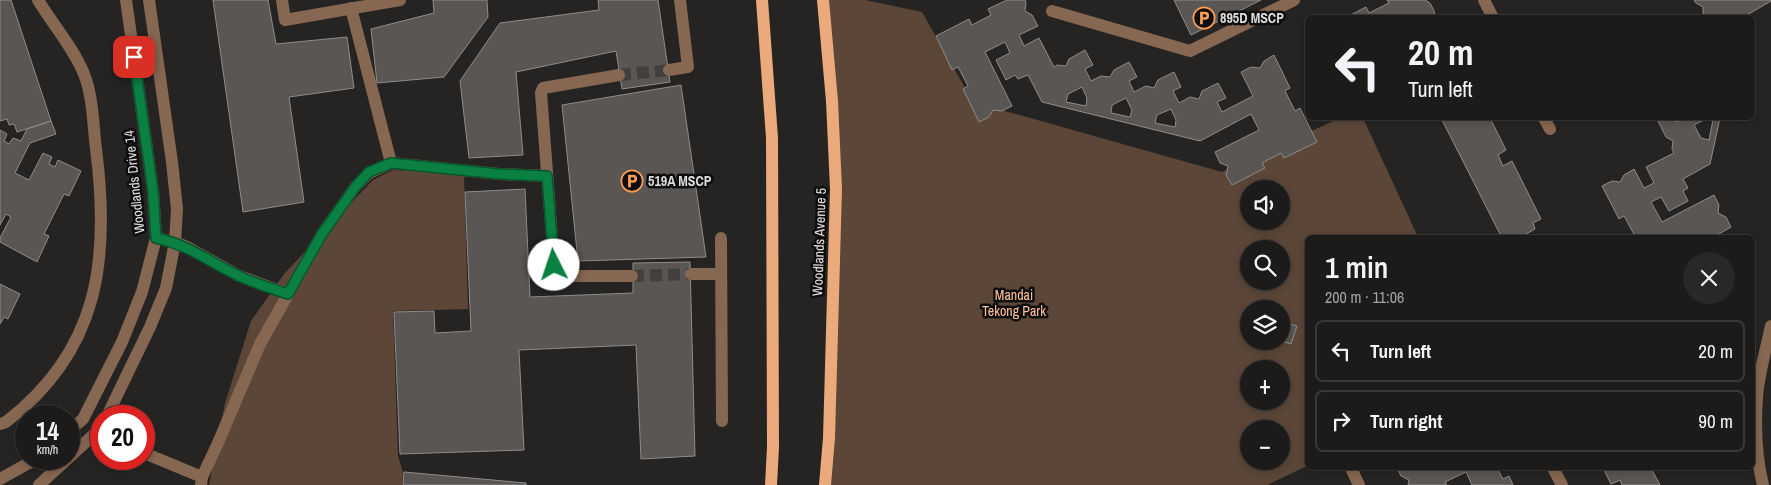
<!DOCTYPE html>
<html lang="en">
<head>
<meta charset="utf-8">
<style>
  :root { --surface:#1c1b1a; --page:#292827; --text:#f1f3f6; --muted:#a0a1a2; --line:#3a3939 }
  body { margin:0; font-family:"Archivo Narrow",sans-serif; background:var(--page); color:var(--text); height:100vh; display:flex; flex-direction:column; font-size:19px; white-space:nowrap }
  * { box-sizing:border-box; margin:0 }
  p { font-size:16px; color:var(--muted) }
  .icon { flex:none; width:28px; height:28px; fill:none; stroke:currentColor; stroke-width:2; stroke-linecap:round; stroke-linejoin:round }
  .map { position:relative; flex:1; overflow:hidden }
  .side { position:absolute; left:1305px; top:235px; width:450px; height:235px; display:flex; flex-direction:column; background:var(--surface); border-radius:8px; box-shadow:0 2px 8px #0003,0 0 0 1px var(--line) }
  .side>* { flex:none }
  .top-card { position:absolute; left:1305px; top:15px; width:450px; height:105px; border-radius:8px; box-shadow:0 2px 8px #0003,0 0 0 1px var(--line); background:#1c1b1a; color:var(--text); overflow:hidden }
  .controls { position:absolute; left:1240px; top:180px; display:grid; gap:10px }
  .controls a { display:grid; place-items:center; width:50px; height:50px; border-radius:50%; background:var(--surface); box-shadow:0 2px 8px #0003,0 0 0 1px var(--line); font-size:25px }
  .speed { position:absolute; left:15px; top:405px; display:flex; gap:10px; font-size:25px; font-weight:700; text-align:center }
  .speed>* { display:grid; place-content:center; width:65px; height:65px; border-radius:50%; background:var(--surface); box-shadow:0 2px 8px #0003,0 0 0 1px var(--line); line-height:1 }
  .speed small { font-size:12px; font-weight:400 }
  .speed .limit { border:8px solid #d22; background:#fff; color:#111 }
  .pin { position:absolute; display:grid; place-items:center; width:42px; height:42px; color:#fff; margin:-21px; border-radius:10px; box-shadow:0 2px 8px #0006 }
  .me { position:absolute; width:55px; margin:-28px; rotate:356deg; stroke-linejoin:round; filter:drop-shadow(0 0 4px #0008) }
  .turn { display:flex; align-items:center; gap:18px; height:105px; padding:0 20px; font-size:22px }
  .turn .icon { width:65px; height:65px; stroke-width:2.5 }
  .turn b { display:block; font-size:35px; line-height:42px }
  .round { display:grid; place-items:center; flex:none; width:52px; height:52px; border-radius:26px; background:var(--page) }
  .headline { display:flex; align-items:center; justify-content:space-between; height:85px; padding:0 20px }
  h1 { font-size:30px; font-weight:600; line-height:38px }
  ul { padding:0; list-style:none }
  li { display:flex; align-items:center; gap:15px; height:62px; margin:0 10px 8px; padding:0 10px; border:2px solid var(--line); border-radius:8px }
  li div { flex:1 }
  li b { display:block; font-size:19px }
  li em { font-style:normal }
  .map>svg:first-child { display:block }
</style>
</head>
<body>
<div class="map">
<svg width="1771" height="485" viewBox="0 0 1771 485">
  <rect width="100%" height="100%" fill="#262422"/>
  <path fill="#5b4638" fill-rule="evenodd" d="M824,0h41l57,12 51,90 249,70 118,-54h23l55,119 -110,1 -1,228 -40,19h-440l10,-350zM1249,189h32v32h-32zM1249,249h32v32h-32zM1249,309h32v32h-32zM1249,369h32v32h-32zM1249,429h32v32h-32z
    M393,170l71,3 4,136 -75,2 5,145 5,17 -1,12h-193l16,-82 26,-82 33,-47 89,-94z"/>
  <path fill="#595654" stroke="#8f8c8a" fill-rule="evenodd" d="M0,0h11l40,121 -34,11 -3,-8 -5,1 -2,-6 -7,2z
    M213,0h55l8,44 71,-7 7,51 -65,9 15,105 -61,10z
    M433,0h54l1,17 -44,60 -67,6 -6,-54 63,-16z
    M598,0h60l12,82 -48,7 -6,-38 -100,21 7,83 -54,3 -9,-77 40,-58 99,-13z
    M1007,0h18l1,3 -1,8 7,4 6,11 -19,9 5,11 15,-8 15,29 3,-2 9,1 3,-7 16,-9 8,15 -8,4 6,12 10,-5 9,1 4,-7 15,-8 8,15 -8,4 5,11 12,-6 8,2 4,-8 16,-8 7,15 -8,4 6,12 11,-6 9,2 3,-8 16,-8 8,15 -9,4 5,10 31,-16 -12,-24 10,-5 9,1 4,-7 10,-6 16,33 -5,3 10,20 5,-3 17,34 -33,16 -3,-5 -19,10 3,5 -33,17 -6,-10 2,-9 -8,-3 -5,-11 44,-22 -8,-16 -51,27 -158,-39 -14,-27 -10,4 -3,-4 -9,5 -10,-20 14,-7 -5,-11 -20,10 27,54 -10,5 -9,-1 -4,7 -10,5 -16,-33 5,-3 -10,-19 -6,3 -16,-34 33,-17 3,6 19,-10 -3,-6zM1082,87l5,11 -1,8 -20,-4 2,-8zM1126,98l6,12 -2,7 -19,-4 1,-8zM1171,109l5,11 -1,7 -20,-4 2,-8z
    M1174,0h87l-70,35z
    M1387,0h38l5,3 5,10 -8,5h-82l21,-11 3,6 20,-10z
    M1694,0h77v1l-29,17h-39v-11l-7,-4z
    M681,85l25,172 -128,4 -16,-156z
    M1441,118h49l16,32 -8,5 5,11 9,-5 29,58 -8,4 2,6 -16,9h-17z
    M1665,118h9l2,4 9,-4h35l-10,46 -27,15 5,9 -5,3 5,10 -19,10 -8,-14 -10,5 11,20 52,-27 5,10 -1,8 8,4 5,10 -19,11h-81l4,-2 -11,-20 -5,3 -17,-33 10,-5 8,1 4,-7 10,-6 10,19 10,-5 -8,-16 28,-14 -2,-4 1,-8 -7,-4 -8,-16zM1706,119l7,1 -4,20 -8,-2 -7,-13z
    M51,121l5,13 -26,9 -15,30 14,7 14,-27 9,4 -3,7 6,3 3,-7 23,11 -12,25 -5,-2 -20,40 5,2 -12,26 -37,-20v-4l11,-21 -5,-3 -6,11v-95l7,4 -3,7 5,3 4,-6 8,3 6,-12z
    M525,189l5,108 103,-4v-30l57,-1 5,194 -54,3 -5,-114 -117,5 5,100 -124,4 -6,-142 40,-1 1,22 36,-2 -6,-139z
    M0,284l20,10 -12,25 -4,-2 -4,7z
    M1281,322l16,4 -6,18 -10,-3z
    M1397,468h100l6,11 6,-3 4,9h-41l-6,-13 -21,10 2,3h-39l1,-5 -8,-4z
    M1603,468h48l9,17h-38l-2,-5 -9,4z
    M404,472l122,11v2h-123z"/>
  <g fill="none" stroke-linecap="round" stroke-linejoin="round">
    <path stroke="#42403e" stroke-width="12" stroke-dasharray="12 6" stroke-linecap="butt" d="M619,75l50,-5
      M632,276l59,-2"/>
    <path stroke="#866751" stroke-width="12" d="M282,0l3,20 115,-20
      M1484,0l9,18
      M351,8l40,155
      M1052,11l138,40 104,-51
      M669,70l19,-3 -8,-67
      M619,75l-76,13 -2,5 13,172c3,6 5,9 11,11h67
      M1544,118l6,11
      M156,238l19,4 12,5 50,28 51,19
      M721,238l1,183
      M691,274h30
      M107,416l43,-89 16,-39 9,-46 2,-33 -5,-47 -23,-162
      M0,424l6,-2c94,-72 104,-164 90,-273 -3,-24 -3,-53 -12,-75 -11,-27 -31,-49 -46,-74
      M69,431l14,-12 39,-77 20,-50 14,-54 -3,-47 -27,-191
      M144,453l58,24
      M1351,468l8,17
      M1553,468l9,17
      M0,479l36,-20
      M39,485l62,-57
      M201,485l1,-8 16,-34 42,-99 62,-110 34,-48 13,-13 22,-10 108,11 48,2
      M1763,485c-7,-28 -8,-60 -6,-89 2,-23 9,-47 14,-70"/>
    <path stroke="#eaaa7b" stroke-width="12" d="M762,0l10,138 1,309 -2,38
      M823,0l9,101 4,88 -7,249 -4,47"/>
  </g>
  <g fill="none" stroke-linecap="round" stroke-linejoin="round">
    <g stroke="#07532c" stroke-width="12">
      <path id="route" d="M134,57l19,134 3,47c34,7 51,23 81,37 16,8 34,13 51,19l34,-60 34,-48 13,-14 22,-9 108,11 48,2 7,89"/>
    </g>
    <use href="#route" stroke="#0b8043" stroke-width="9"/>
  </g>
  <defs>
    <g id="parking-ring" transform="scale(1.125)"><circle r="9.5" fill="#0e0d0d" stroke="#fc9d53" stroke-width="1.5"/><path d="M-3.5-5.5H1a3.5 3.5 0 0 1 0 7H-1V5.5H-3.5ZM-1-3.4V-.6H.8a1.4 1.4 0 0 0 0-2.8Z" fill="#fc9d53"/></g>
  </defs>
  <g fill-rule="evenodd">
    <use href="#parking-ring" x="1204" y="18"/>
    <use href="#parking-ring" x="632" y="181"/>
  </g>
  <g text-anchor="middle" dominant-baseline="central" stroke-width="5" stroke-linejoin="round" paint-order="stroke">
    <g font-size="14" font-weight="bold" fill="#e0dedd" stroke="#0e0d0d" text-anchor="start">
      <text x="1220" y="18">895D MSCP</text>
      <text x="648" y="181">519A MSCP</text>
    </g>
    <g font-size="14" fill="#e0dedd" stroke="#0e0d0d">
      <text transform="translate(134 182) rotate(-96)">Woodlands Drive 14</text>
      <text transform="translate(819 242) rotate(-88)">Woodlands Avenue 5</text>
    </g>
    <g font-size="14" fill="#fec49c" stroke="#0e0d0d">
      <text x="1014" y="295">Mandai<tspan x="1014" dy="16">Tekong Park</tspan></text>
    </g>
  </g>
</svg>
<div class="controls">
<a><svg class="icon" aria-label="sound" viewBox="0 0 24 24"><path d="M4 9h4l5-4v14l-5-4H4zM17 9q2 3 0 6"/></svg></a>
<a><svg class="icon" aria-label="search" viewBox="0 0 24 24"><circle cx="10" cy="10" r="6"/><path d="M15 15l6 6"/></svg></a>
<a><svg class="icon" aria-label="layers" viewBox="0 0 24 24"><path d="M12 4l9 5-9 5-9-5zM3 14l9 5 9-5"/></svg></a>
<a>+</a>
<a>−</a>
</div>
<div class="speed"><div>14<small>km/h</small></div><div class="limit">20</div></div>
<div class="pin" style="left:134px;top:57px;background:#d93025"><svg class="icon" aria-label="arrive" viewBox="0 0 24 24"><path d="M6 21V4h12l-3 4 3 4H6"/></svg></div>
<svg class="me" style="left:554px;top:265px" viewBox="-20 -20 40 40"><circle r="19" fill="#fff"/><path d="M0-13L10 11 0 6-10 11z" fill="#0b8043"/></svg>
<div class="top-card">
<div class="turn"><svg class="icon" aria-label="left" viewBox="0 0 24 24"><path d="M17 20v-9H6M10 6l-5 5 5 5"/></svg><div><b>20 m</b>Turn left</div></div>
</div>
<section class="side">
<div class="headline"><div><h1>1 min</h1><p>200 m · 11:06</p></div><a class="round"><svg class="icon" aria-label="close" viewBox="0 0 24 24"><path d="M6 6l12 12M18 6L6 18"/></svg></a></div>
<ul>
<li><svg class="icon" aria-label="left" viewBox="0 0 24 24"><path d="M17 20v-9H6M10 6l-5 5 5 5"/></svg><div><b>Turn left</b></div><em>20 m</em></li>
<li><svg class="icon" aria-label="right" viewBox="0 0 24 24"><path d="M7 20v-9h11M14 6l5 5-5 5"/></svg><div><b>Turn right</b></div><em>90 m</em></li>
</ul>
</section>
</div>
</body>
</html>
